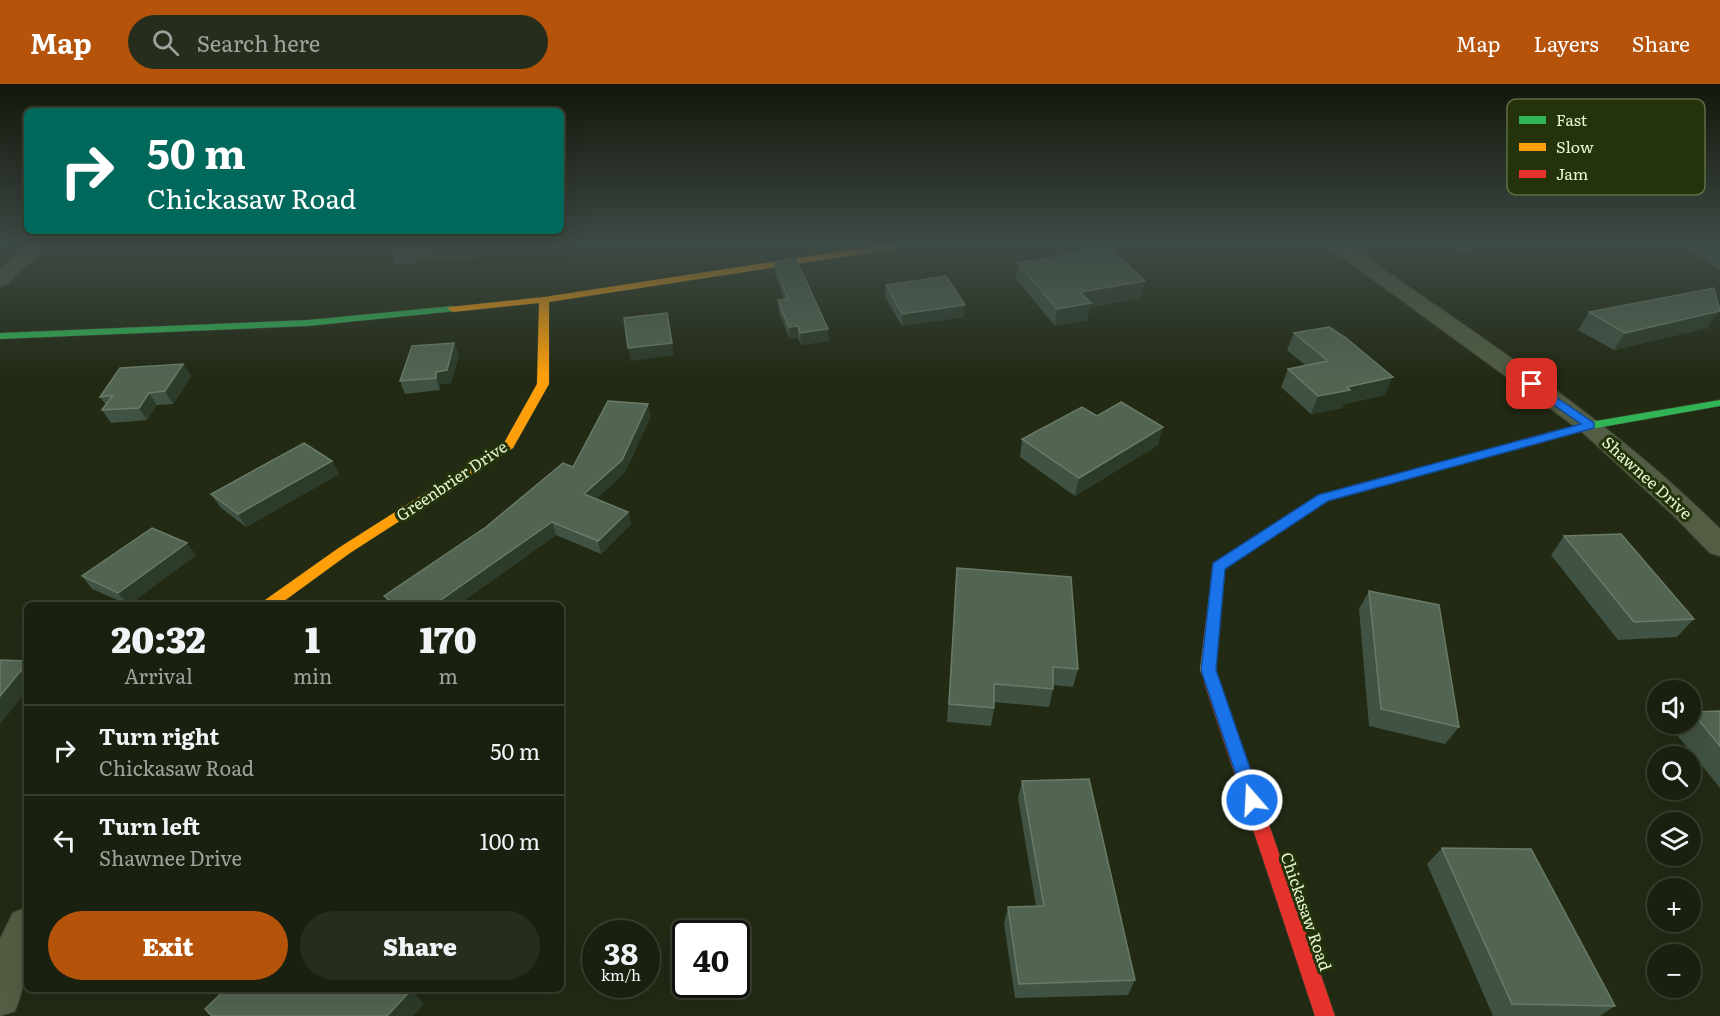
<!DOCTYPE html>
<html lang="en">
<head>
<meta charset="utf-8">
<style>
  :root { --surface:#1a200f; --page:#272d1d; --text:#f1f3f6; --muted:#9fa39e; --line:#383e2f; --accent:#b45309 }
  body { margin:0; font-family:Literata,serif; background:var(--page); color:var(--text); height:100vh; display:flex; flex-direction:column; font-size:22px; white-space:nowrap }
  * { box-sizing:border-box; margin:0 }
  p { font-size:20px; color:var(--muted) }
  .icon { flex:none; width:33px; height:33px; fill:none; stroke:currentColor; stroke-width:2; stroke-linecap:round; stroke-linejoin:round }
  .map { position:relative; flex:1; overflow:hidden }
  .details { position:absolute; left:24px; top:518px; width:540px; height:390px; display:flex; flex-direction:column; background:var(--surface); border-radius:9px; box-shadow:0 6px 24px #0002,0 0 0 2px var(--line) }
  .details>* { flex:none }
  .hud { position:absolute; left:24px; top:24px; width:540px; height:126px; border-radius:9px; box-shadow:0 6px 24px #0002,0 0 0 2px var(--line); background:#00695c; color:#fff; overflow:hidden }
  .tools { position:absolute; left:1647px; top:596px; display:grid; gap:12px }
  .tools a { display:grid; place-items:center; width:54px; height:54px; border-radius:50%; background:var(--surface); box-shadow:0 6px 24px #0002,0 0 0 2px var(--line); font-size:30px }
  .speed { position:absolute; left:582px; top:836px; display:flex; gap:12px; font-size:30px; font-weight:700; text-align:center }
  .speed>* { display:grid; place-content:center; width:78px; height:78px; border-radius:50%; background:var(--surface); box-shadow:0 6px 24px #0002,0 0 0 2px var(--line); line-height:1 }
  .speed small { font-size:15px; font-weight:400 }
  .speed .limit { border:3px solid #111; border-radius:9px; background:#fff; color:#111 }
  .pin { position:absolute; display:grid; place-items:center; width:51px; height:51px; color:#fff; margin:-26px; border-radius:12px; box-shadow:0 3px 9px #0006 }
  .me { position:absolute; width:66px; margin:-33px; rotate:341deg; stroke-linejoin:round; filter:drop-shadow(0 0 4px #0008) }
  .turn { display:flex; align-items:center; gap:21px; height:126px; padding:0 24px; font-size:27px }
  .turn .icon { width:78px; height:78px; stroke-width:2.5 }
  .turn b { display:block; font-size:42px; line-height:51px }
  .eta { display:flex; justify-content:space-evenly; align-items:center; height:102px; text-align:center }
  .eta b { font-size:36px; font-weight:800; line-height:42px }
  .cta { display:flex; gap:12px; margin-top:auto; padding:12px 24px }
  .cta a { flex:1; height:69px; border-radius:36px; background:var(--accent); color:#fff; font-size:24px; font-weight:800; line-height:69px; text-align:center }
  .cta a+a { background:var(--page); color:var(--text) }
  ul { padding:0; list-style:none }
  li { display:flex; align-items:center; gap:18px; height:90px; padding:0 24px; border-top:2px solid var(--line) }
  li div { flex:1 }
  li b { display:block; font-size:22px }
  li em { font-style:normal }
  header { display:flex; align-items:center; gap:36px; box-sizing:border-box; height:84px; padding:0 30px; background:var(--accent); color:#fff }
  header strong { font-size:28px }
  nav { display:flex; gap:33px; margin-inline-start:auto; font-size:21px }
  .search { width:420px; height:54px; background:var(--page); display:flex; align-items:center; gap:15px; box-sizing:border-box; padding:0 21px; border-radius:33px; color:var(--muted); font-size:22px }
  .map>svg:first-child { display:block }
</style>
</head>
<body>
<header>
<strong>Map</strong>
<div class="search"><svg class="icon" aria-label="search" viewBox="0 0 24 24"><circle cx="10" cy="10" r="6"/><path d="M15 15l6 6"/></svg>Search here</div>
<nav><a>Map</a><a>Layers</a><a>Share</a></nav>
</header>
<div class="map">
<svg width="1720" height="932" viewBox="0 0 1720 932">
  <rect width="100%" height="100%" fill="#222a14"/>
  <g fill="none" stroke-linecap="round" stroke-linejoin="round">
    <g stroke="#3d4431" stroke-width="2">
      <path id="street" d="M26,162h22l-41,38 -7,2v-17z
        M1327,162h23c127,89 260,173 370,283v27l-10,-3 -36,-37 -93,-85z
        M27,823c0,36 2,70 -12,104l-15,5v-77l13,-26z"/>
    </g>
    <g stroke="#3d4431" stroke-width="1">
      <path id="fast" d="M453,222l5,3 -1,2 -149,15 -308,13v-6l308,-13z
        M1720,316v6l-129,23 -241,66 -6,-4 2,-3 244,-66z"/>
    </g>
    <g stroke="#3d4431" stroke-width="1">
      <path id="slow" d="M875,162h23l-4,3 -345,53v82l-36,64 -163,105 -70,51h-17l2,-4 75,-53 164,-104 33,-59 2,-81 -86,9 -5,-3 1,-2 95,-10z
        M1350,403l4,1 2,3 -2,3 -27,7 -102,68 -9,101 4,12 -3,4 -5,2 -5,-2 -7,-16 13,-106 105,-69z"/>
    </g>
    <g stroke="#3d4431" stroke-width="1">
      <path id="jam" d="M1212,592l5,2 3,4 115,334h-20l-111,-334 3,-4z"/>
    </g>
    <use href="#street" fill="#525d43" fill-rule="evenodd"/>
    <use href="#fast" fill="#30b455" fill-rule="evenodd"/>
    <use href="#slow" fill="#ff9f0a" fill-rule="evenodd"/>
    <use href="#jam" fill="#e5322d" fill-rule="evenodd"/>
  </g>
  <path fill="#405243" d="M394,162h163v5l-162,13 -4,-11z
    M1450,162h40l-25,7z
    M1687,162h33v25z
    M1063,170l82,27 -4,17 -51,9 -3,13 -32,6 -39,-47 2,-16 44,-7z
    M774,178l55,79 -28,4 -3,-7 -8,1 -11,-27 -1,-12 6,-1 -9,-25z
    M886,201l78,32 -62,9 -17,-29z
    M1589,228l118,16 -93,22 -36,-20z
    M1294,249l91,62 -41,9 -2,4 -31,6 -30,-27 7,-18 17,-4 -18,-15z
    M454,259l5,12 -8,28 -11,1v6l-35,4 -5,-13z
    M183,280l8,12 -18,28 -16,1 -10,15 -36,3 -9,-13 4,-5 -6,-8z
    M651,332l-26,56 -29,27 32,13 3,12 -30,30 -45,-19 -97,69h-71l-4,-8 102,-69 87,-60z
    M1097,332l61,29 -83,51 -55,-39 2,-18z
    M332,377l7,13 -93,53 -26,-20 -9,-13z
    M1564,452l130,83 -17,18 -59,3 -67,-85z
    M196,471l-66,49h-3l-35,-15 -10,-13z
    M957,484l121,101 -5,18 -20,-2v4l-4,18 -55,-5v6l-3,18 -44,-4z
    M1369,507l90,136 -14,17 -76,-18 -10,-117z
    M1720,627v77l-47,-58 8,-7h9v-9l2,-2z
    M1022,697l113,199 -7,15 -113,3 -11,-75 4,-16 28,-1 -18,-108z
    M1442,764l173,158 -15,10h-107l-66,-152z"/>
  <path fill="#2d3b2a" d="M1468,162h22l-25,7z
    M1145,197l-4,17 -51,9 -3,13 -32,6 2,-17 23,-17z
    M965,221l-1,12 -62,9v-12z
    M1720,227l-13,17 -93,22 11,-17z
    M798,242v12l-8,1 -1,-12z
    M828,245l1,12 -28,4 -1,-12z
    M454,259l5,12 -8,28 -11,1v6l-4,-12v-6z
    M672,259l2,12 -43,6 -3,-13z
    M183,280l8,12 -18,28 -8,-13z
    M1393,293l-8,18 -41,9 -2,4 -31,6 7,-18 29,-9z
    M149,309l8,12 -10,15 -8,-12z
    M648,320l3,12 -26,56 -38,35 -3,-13z
    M1163,343l-5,18 -83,51 4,-18z
    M332,377l7,13 -93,53 -8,-13z
    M628,428l3,12 -30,30 -3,-13z
    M552,438l4,13 -97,69h-24z
    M187,459l9,12 -66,49h-2l-10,-11z
    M27,579v28l-27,33v-28z
    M411,906l13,14 -11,12h-26z"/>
  <path fill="#526452" stroke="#697b66" stroke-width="1.5" d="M394,162h84l-87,7z
    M1108,162l37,35 -65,11 11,11 -34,6 -39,-46 47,-7 -2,-2z
    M1710,162h10v7z
    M796,175l32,70 -28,4 -2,-7 -9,1 -11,-27 10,-1 -14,-37z
    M946,192l19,29 -63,9 -16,-29z
    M1714,204l6,23 -95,22 -36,-21z
    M667,229l5,30 -44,5 -4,-30z
    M1329,243l17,11 47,39 -46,10 3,3 -32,6 -30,-27 40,-8 -34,-28z
    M454,259l-7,27 -11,2v6l-36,3 12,-35z
    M183,280l-18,27 -16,2 -10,15 -37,2 11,-15 -13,2 20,-29z
    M608,317l40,3 -26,56 -38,34 44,18 -30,29 -46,-19 -117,82h-40l-11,-8 102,-69 77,-64 10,4z
    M1121,318l42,25 -84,51 -57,-39 60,-32 15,9z
    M304,359l28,18 -94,53 -27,-20z
    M152,444l35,15 -69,50 -36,-17z
    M1621,450l73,85 -60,3 -70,-86z
    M957,484l114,9 7,92 -25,-2v22l-59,-5v24l-45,-4z
    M1369,507l70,14 20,122 -78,-18z
    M0,576l27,1v2l-27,33z
    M1720,627v35l-28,-34z
    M1089,695l46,201 -116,4 -11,-77 36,-1 -22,-125z
    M1442,764l89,1 84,157 -103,-2z
    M227,904h182l2,2 -24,26h-175l-7,-7z"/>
  <linearGradient id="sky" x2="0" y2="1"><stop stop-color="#13170b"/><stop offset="0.55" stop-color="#3e4a45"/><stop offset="1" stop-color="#3e4a45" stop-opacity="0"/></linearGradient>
  <rect width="1720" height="293" fill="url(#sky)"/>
  <path fill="#1a73e8" stroke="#114b97" stroke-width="1.5" d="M1532,297l62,42v5l-266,73 -103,68 -9,101 45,130 -3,5 -6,2 -6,-2 -45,-135 12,-107 105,-68 263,-71 -53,-37v-5z"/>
  <g text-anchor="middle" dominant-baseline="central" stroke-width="6" stroke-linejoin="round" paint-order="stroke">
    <g font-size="16" fill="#e5f7d1" stroke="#24330b">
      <text transform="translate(1648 393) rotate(42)">Shawnee Drive</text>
      <text transform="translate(451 396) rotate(-34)">Greenbrier Drive</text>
      <text transform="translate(1307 827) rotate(71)">Chickasaw Road</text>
    </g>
  </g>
  <rect x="1507" y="15" width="198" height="96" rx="9" fill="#24330b" stroke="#5e6e46" stroke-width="1.5"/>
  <rect x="1519" y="32" width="27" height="8" fill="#30b455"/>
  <rect x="1519" y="59" width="27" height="8" fill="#ff9f0a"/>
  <rect x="1519" y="86" width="27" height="8" fill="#e5322d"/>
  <g font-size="16" fill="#e5f7d1">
    <text x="1556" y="42">Fast</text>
    <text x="1556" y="69">Slow</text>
    <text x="1556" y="96">Jam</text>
  </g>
</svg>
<div class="tools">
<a><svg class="icon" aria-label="sound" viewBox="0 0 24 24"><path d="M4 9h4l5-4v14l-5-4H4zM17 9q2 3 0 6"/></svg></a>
<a><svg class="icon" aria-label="search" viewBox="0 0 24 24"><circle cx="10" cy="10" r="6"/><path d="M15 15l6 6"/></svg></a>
<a><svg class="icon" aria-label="layers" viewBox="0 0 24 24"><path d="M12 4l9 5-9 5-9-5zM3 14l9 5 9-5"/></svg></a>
<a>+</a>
<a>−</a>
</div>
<div class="speed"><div>38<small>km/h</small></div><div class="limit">40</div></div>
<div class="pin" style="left:1532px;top:300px;background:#d93025"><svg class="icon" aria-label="arrive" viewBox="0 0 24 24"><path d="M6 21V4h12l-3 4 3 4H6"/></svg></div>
<svg class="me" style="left:1252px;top:716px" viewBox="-20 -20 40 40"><circle r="17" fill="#1a73e8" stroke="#fff" stroke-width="3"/><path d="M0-11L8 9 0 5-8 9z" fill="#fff"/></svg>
<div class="hud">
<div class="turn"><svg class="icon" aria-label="right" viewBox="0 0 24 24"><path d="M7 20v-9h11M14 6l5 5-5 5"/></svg><div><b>50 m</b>Chickasaw Road</div></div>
</div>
<section class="details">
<div class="eta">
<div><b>20:32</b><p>Arrival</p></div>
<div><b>1</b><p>min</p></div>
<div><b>170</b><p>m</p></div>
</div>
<ul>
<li><svg class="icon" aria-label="right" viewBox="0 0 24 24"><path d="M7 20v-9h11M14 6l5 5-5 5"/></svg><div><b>Turn right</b><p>Chickasaw Road</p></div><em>50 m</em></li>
<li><svg class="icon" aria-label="left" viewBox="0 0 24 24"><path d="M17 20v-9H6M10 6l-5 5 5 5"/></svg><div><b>Turn left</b><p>Shawnee Drive</p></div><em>100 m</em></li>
</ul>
<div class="cta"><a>Exit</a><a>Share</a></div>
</section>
</div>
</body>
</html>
